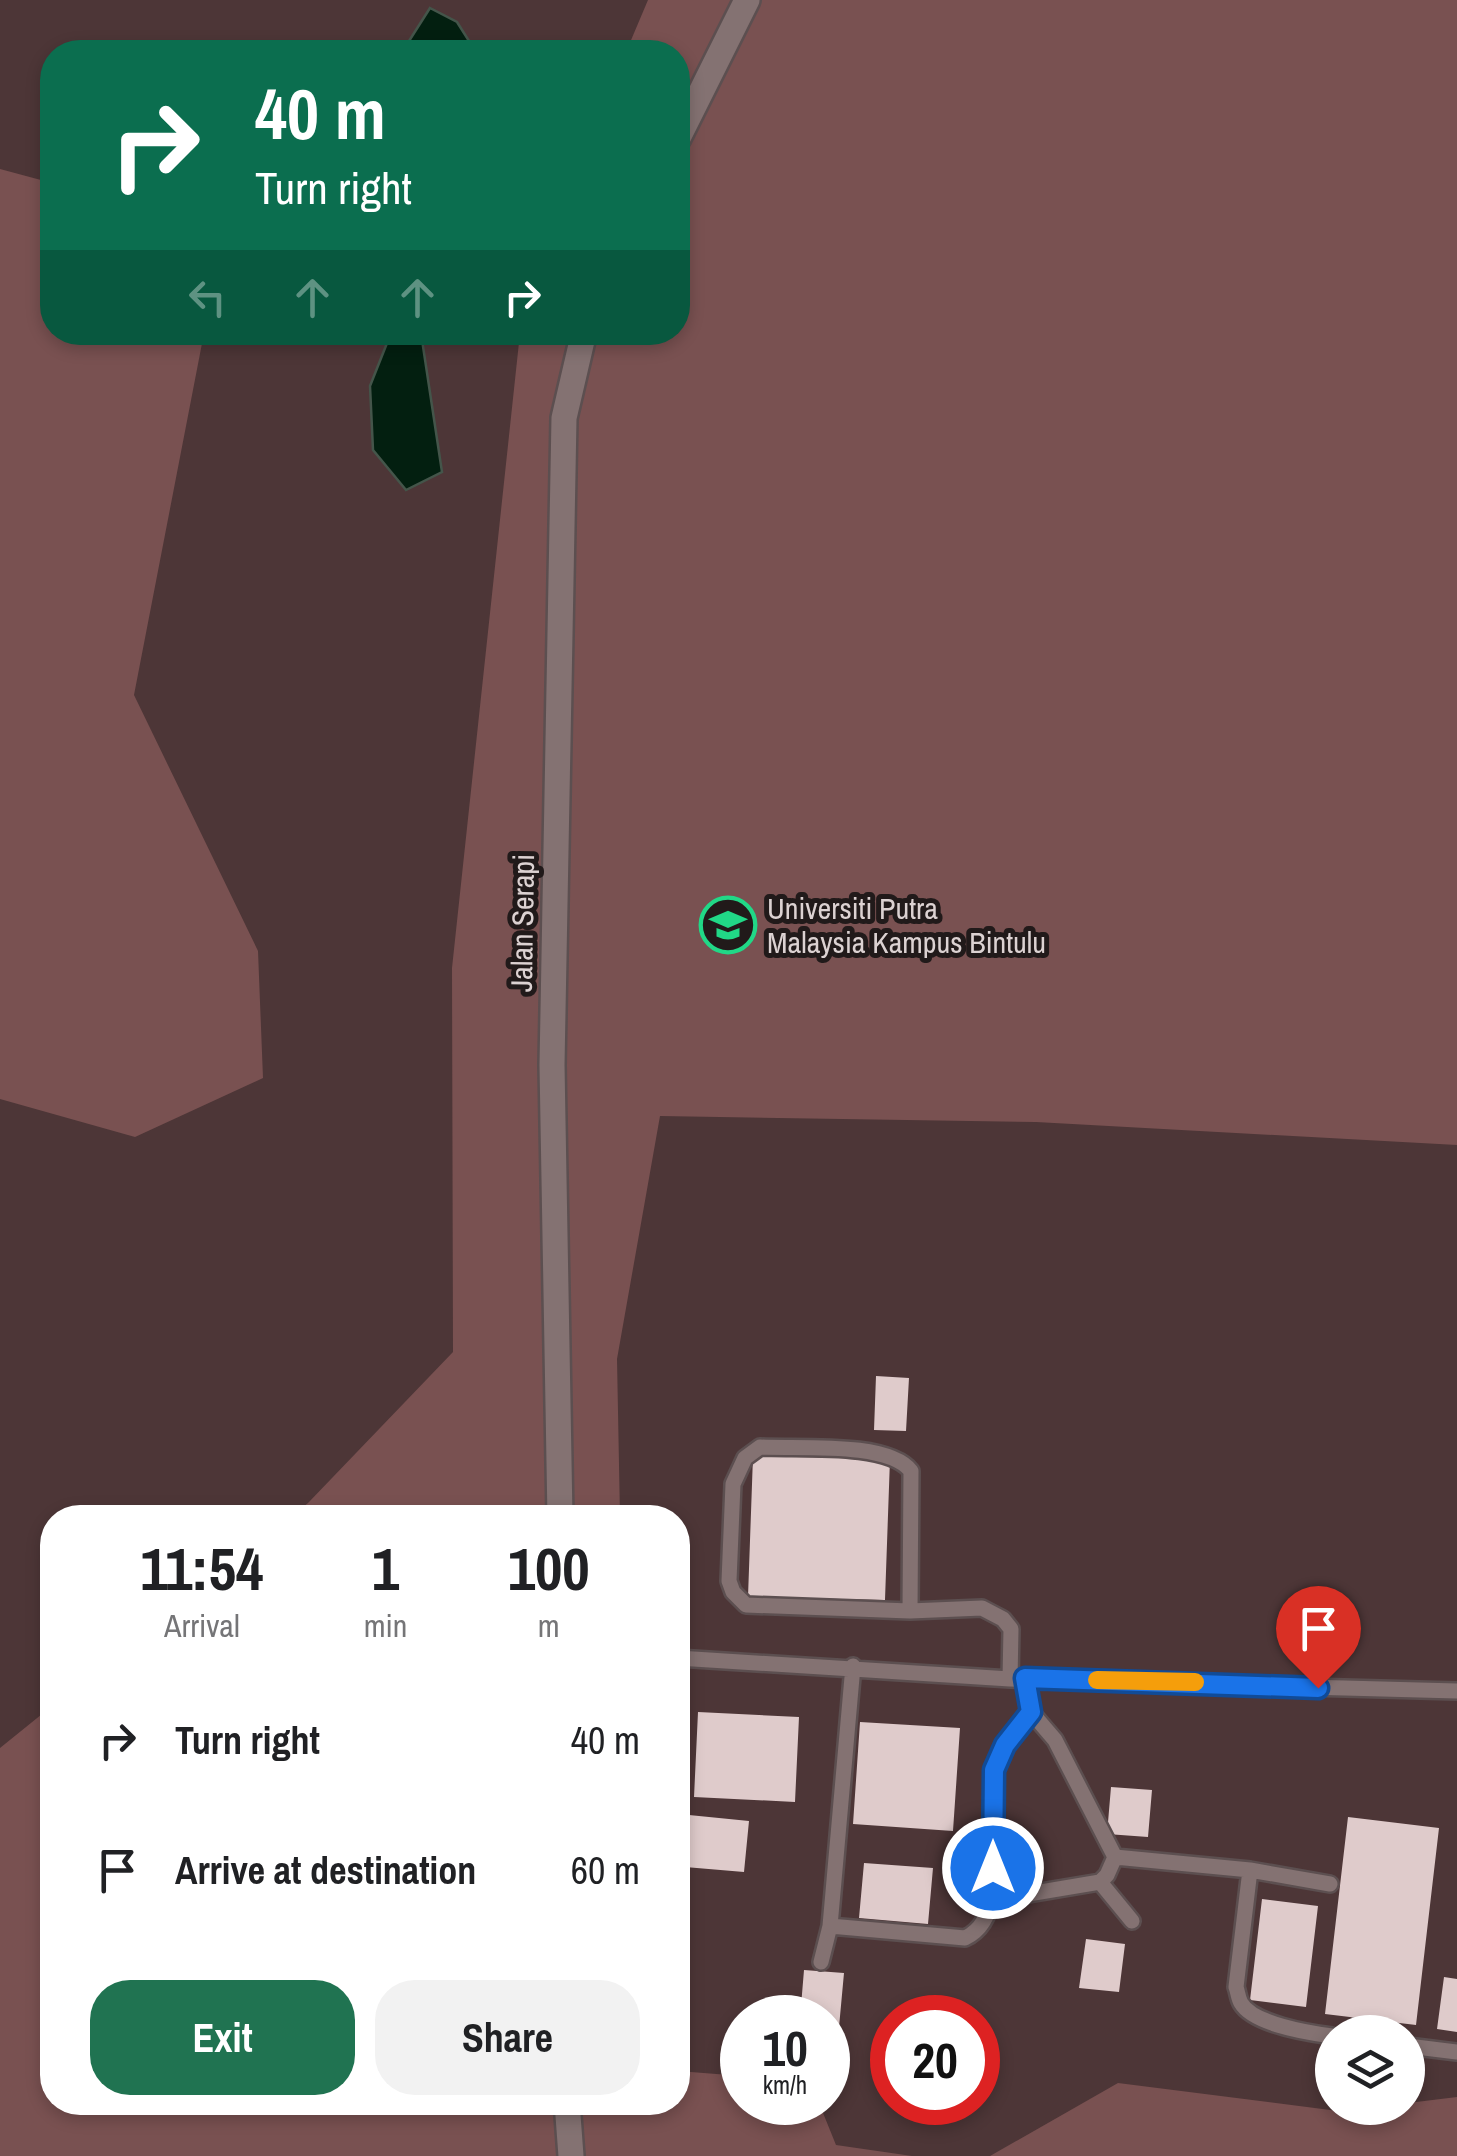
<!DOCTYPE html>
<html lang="en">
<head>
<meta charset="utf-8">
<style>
  :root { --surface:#fff; --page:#f2f2f2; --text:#202124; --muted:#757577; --accent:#207351 }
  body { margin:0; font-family:"Archivo Narrow",sans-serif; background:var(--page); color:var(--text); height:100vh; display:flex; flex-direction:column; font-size:38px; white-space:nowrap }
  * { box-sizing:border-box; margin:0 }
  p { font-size:32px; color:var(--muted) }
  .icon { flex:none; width:55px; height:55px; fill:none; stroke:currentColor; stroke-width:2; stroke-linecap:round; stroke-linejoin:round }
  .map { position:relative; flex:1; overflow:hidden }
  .drawer { position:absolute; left:40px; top:1505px; width:650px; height:610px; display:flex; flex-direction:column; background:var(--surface); border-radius:40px; box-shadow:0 5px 15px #0003 }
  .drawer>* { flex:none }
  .guide { position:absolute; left:40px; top:40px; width:650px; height:305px; border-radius:40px; box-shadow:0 5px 15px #0003; background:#0b6e4f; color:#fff; overflow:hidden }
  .fabs { position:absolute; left:1315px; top:2015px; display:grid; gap:20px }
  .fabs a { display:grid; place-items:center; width:110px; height:110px; border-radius:50%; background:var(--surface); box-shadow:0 5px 15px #0003; font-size:50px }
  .speed { position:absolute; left:720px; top:1995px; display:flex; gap:20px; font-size:50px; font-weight:700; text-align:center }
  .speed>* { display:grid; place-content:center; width:130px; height:130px; border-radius:50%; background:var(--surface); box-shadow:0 5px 15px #0003; line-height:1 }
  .speed small { font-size:25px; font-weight:400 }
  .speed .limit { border:15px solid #d22; background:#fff; color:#111 }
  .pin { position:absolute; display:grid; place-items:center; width:85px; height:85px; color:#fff; margin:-102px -42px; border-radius:50% 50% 50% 0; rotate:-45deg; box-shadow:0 0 10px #0007 }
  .pin .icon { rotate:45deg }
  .me { position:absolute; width:110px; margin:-55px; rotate:0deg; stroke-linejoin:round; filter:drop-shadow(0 0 8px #0008) }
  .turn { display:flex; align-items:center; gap:35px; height:210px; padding:0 50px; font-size:45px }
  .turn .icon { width:130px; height:130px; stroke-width:2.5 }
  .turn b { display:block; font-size:70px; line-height:85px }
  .lanes { display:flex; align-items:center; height:95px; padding:0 50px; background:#0003; justify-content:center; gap:50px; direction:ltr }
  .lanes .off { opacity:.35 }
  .eta { display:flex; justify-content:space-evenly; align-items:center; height:170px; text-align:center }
  .eta b { font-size:60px; font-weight:700; line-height:70px }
  .cta { display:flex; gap:20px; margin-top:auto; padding:20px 50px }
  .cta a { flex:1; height:115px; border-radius:40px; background:var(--accent); color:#fff; font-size:40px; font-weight:700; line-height:115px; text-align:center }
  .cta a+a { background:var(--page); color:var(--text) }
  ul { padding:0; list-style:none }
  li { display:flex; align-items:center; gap:30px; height:130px; padding:0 50px }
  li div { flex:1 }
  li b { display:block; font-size:38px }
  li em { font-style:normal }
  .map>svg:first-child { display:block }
</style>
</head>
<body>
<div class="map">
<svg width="1457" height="2156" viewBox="0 0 1457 2156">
  <rect width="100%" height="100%" fill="#3f302f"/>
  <path fill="#4d3637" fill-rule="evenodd" d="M0,0h1457v2156h-1457zM52,52h626v280h-626zM52,1518h626v584h-626zM742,2018h86v84h-86zM892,2018h86v84h-86zM1332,2032h76v76h-76z"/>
  <path fill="#795151" d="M648,0h809v1145l-421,-23 -376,-6 -43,243 3,158 -330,1 18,-15 145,-151 -1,-384 68,-635 158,-1v-280h-52z
    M0,169l52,14v149l152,1 -70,362 124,256 5,127 -128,59 -135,-38z
    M52,1706v396h626v-31l64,5v26l77,1 17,42 76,11h-912v-408z
    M1118,2083l220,28 70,-3v-5l49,-6v59h-467z"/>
  <path fill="#031f10" stroke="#44554a" stroke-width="2.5" d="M430,8l27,14 19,30h-74z
    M391,333h30l21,139 -36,18 -33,-40 -3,-64z"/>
  <path fill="#dfcbcb" d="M876,1376l33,2 -3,53 -32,-1z
    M753,1456l137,3 -5,141 -137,-3z
    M698,1712l101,5 -4,85 -101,-5z
    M860,1722l100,6 -7,103 -100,-7z
    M1111,1787l41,3 -4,47 -41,-3z
    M689,1815l60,6 -5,51 -59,-5z
    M1348,1817l91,11 -23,197 -91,-11z
    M864,1863l69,5 -5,56 -69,-6z
    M1262,1899l56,7 -12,101 -56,-7z
    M1086,1939l39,5 -6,48 -40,-4z
    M804,1970l40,3 -5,54 -11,-1v-8h-28z
    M1444,1977l13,2v53l-20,-3z"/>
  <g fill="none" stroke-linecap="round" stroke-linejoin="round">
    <g stroke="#5c4f50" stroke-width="20">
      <path id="service" d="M910,1611l1,-140c-23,-30 -114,-22 -151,-24l-15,11 -12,26 -4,97 4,11 13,13 164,6 72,-3 21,11 8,10 -1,50
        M678,1658l332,21 447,12
        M1031,1712l24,28 60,117 -8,18 -7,7 32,39
        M1115,1857l135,13 80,14
        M1250,1870l-14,117c2,5 2,11 5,16 12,21 68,30 91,33
        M993,1900l107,-18
        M830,1926l135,12c50,-23 20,-123 29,-168 5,-22 23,-41 37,-58l-6,-34
        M821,1962l9,-36 23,-260
        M1408,2046l49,6"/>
    </g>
    <g stroke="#5c4f50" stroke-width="30">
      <path id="minor" d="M678,138l69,-138
        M560,1518l-8,-453 12,-647 20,-86
        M567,2102l4,54"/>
    </g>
    <use href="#service" stroke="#847272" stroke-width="15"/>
    <use href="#minor" stroke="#847272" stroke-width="25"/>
  </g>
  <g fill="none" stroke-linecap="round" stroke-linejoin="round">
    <g stroke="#114b97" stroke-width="25">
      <path id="route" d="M993,1868l1,-98 11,-25 26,-33 -6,-34 293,10"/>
    </g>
    <use href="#route" stroke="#1a73e8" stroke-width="18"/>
    <path stroke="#f59e0b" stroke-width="18" d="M1097,1680l98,2"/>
  </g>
  <defs>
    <g id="university-ring" transform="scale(2.875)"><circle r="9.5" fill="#211a1a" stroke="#21d887" stroke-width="1.5"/><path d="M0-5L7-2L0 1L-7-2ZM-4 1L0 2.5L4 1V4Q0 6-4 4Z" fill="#21d887"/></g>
  </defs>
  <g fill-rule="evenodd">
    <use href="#university-ring" x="728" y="925"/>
  </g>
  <g text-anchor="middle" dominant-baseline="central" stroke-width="10" stroke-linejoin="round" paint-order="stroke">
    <g font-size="30" fill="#dcd2d2" stroke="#211a1a" text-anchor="start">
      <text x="767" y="908">Universiti Putra<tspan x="767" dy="34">Malaysia Kampus Bintulu</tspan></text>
    </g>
    <g font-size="30" fill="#dcd2d2" stroke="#211a1a">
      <text transform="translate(522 923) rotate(-89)">Jalan Serapi</text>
    </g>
  </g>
</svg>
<div class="fabs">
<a><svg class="icon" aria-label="layers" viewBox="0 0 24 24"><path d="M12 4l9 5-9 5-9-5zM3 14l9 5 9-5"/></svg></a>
</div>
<div class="speed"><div>10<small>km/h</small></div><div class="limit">20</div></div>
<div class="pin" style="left:1318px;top:1688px;background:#d93025"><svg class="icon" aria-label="arrive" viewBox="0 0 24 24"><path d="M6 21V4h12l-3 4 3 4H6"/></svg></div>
<svg class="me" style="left:993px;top:1868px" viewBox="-20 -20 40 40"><circle r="17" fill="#1a73e8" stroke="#fff" stroke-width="3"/><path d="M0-11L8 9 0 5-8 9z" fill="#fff"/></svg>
<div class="guide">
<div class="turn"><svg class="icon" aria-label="right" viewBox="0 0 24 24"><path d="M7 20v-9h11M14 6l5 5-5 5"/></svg><div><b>40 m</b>Turn right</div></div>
<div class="lanes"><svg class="icon off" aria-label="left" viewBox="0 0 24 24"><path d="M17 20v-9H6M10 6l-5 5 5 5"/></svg><svg class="icon off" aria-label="ahead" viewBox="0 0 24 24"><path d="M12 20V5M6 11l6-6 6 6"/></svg><svg class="icon off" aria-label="ahead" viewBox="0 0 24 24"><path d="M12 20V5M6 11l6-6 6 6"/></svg><svg class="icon" aria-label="right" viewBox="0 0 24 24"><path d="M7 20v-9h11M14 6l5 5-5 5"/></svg></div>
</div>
<section class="drawer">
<div class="eta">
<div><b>11:54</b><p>Arrival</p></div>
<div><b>1</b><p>min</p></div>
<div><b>100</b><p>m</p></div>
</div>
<ul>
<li><svg class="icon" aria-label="right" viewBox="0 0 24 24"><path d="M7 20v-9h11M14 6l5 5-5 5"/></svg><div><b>Turn right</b></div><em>40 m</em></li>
<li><svg class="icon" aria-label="arrive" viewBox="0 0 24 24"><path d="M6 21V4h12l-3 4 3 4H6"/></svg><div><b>Arrive at destination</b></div><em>60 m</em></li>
</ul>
<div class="cta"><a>Exit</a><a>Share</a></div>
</section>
</div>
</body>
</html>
